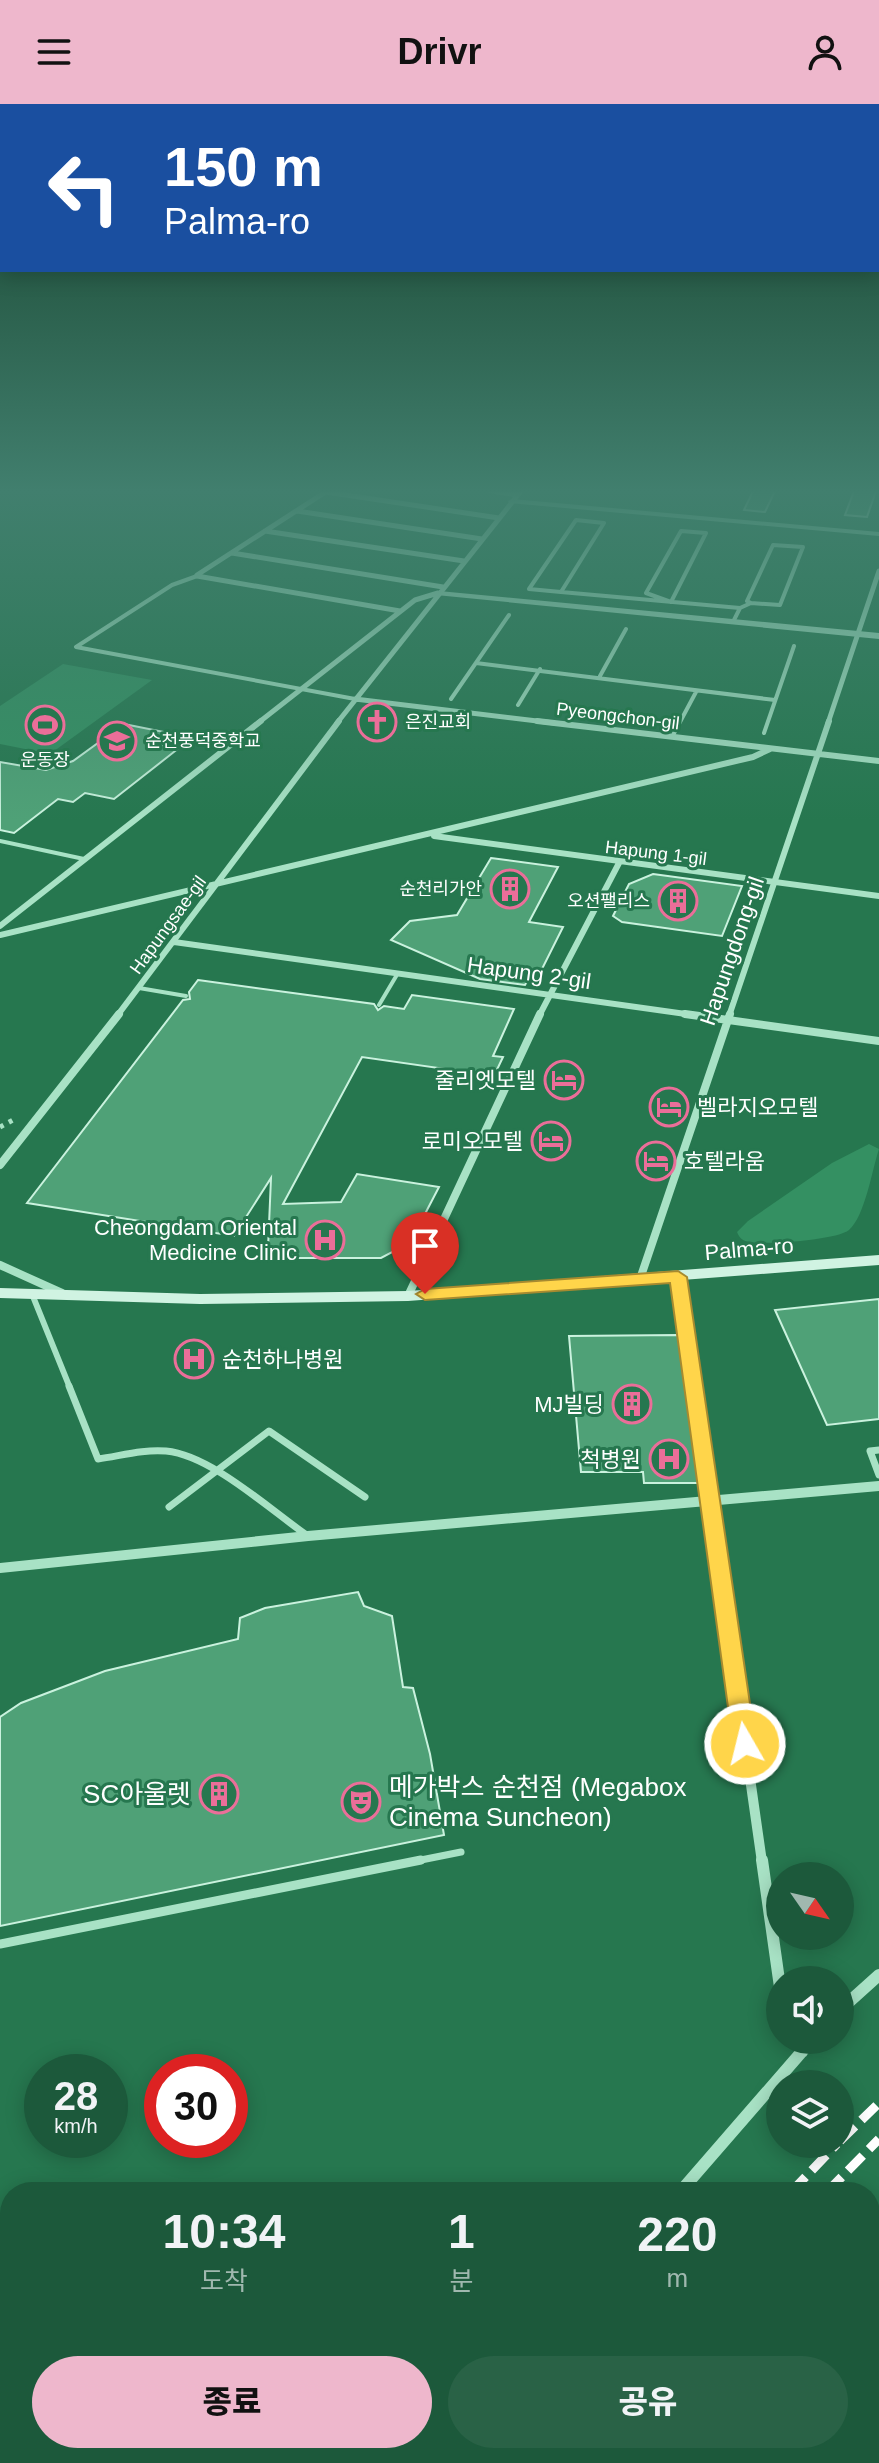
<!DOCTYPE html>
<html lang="ko">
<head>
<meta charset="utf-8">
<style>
  :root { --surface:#1c593b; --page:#296246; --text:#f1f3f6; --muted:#a0b8af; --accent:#eeb7cc }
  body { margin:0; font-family:Arial,"Noto Sans KR",sans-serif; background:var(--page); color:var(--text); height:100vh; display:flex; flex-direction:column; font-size:30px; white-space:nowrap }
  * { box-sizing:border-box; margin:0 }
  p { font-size:26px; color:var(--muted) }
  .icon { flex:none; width:44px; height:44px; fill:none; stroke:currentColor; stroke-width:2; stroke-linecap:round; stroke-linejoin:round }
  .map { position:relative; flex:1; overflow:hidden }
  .side { position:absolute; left:0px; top:2078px; width:880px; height:282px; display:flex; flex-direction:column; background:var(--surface); border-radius:32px 32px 0 0; box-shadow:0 4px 20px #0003 }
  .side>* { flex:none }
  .guide { position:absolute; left:0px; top:0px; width:880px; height:168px; box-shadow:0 4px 20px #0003; background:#1a4fa0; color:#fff; overflow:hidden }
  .needle { width:52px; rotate:124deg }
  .fabs { position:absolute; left:766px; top:1758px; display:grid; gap:16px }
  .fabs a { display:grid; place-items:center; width:88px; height:88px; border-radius:50%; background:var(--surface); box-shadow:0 4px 20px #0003; font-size:40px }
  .speed { position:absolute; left:24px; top:1950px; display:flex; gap:16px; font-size:40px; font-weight:700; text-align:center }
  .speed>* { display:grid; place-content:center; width:104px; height:104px; border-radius:50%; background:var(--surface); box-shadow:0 4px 20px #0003; line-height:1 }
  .speed small { font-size:20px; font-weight:400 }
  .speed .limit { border:12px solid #d22; background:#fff; color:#111 }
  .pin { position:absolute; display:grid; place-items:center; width:68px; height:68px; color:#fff; margin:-82px -34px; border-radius:50% 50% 50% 0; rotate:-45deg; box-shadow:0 0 8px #0007 }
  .pin .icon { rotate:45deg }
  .me { position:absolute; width:88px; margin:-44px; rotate:352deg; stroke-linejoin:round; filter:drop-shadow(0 0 6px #0008) }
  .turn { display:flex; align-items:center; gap:28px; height:168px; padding:0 32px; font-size:36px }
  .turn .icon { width:104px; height:104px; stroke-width:2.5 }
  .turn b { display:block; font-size:56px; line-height:68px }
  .eta { display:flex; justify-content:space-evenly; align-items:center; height:136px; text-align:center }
  .eta b { font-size:48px; font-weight:800; line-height:56px }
  .action { display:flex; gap:16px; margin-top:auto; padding:16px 32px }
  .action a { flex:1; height:92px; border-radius:48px; background:var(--accent); color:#111; font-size:32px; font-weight:800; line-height:92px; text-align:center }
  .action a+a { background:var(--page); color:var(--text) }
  header { display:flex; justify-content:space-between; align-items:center; height:104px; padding:0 32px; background:var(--accent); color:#111; font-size:36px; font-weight:800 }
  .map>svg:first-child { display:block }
</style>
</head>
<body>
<header><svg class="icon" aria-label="menu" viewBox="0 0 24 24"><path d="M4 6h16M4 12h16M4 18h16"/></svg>Drivr<svg class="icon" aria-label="person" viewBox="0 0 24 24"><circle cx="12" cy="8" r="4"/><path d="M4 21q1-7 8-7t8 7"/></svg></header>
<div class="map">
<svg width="879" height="2359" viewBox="0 0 879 2359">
  <rect width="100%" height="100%" fill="#26774f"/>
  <path fill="#349062" d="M63,560l89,16 -102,74 -50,-10v-38z
    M869,1040l10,5c-7,21 -14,67 -30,81 -12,10 -83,15 -99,12 -7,-1 -10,-3 -13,-10l11,-11 84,-58z"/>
  <path fill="#4fa177" stroke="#caf2de" stroke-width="2" d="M753,387h22l-10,21 -21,-2z
    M854,387h22l-9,26 -22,-2z
    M124,620l45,9 -15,11 25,4 -65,51 -29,-6 -12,9 -15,-3 -44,34 -14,-3v-68l46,8 27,-9z
    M491,754l67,9 -29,55 34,5 -26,52 -8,-1 -4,7 -45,-6 -89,-39 19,-19 47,-6z
    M653,770l89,12 -20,50 -100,-14 -9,-6 16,-32z
    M198,876l176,24 4,6 6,-4 20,3 8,-14 102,14 -21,47 10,1 -9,19 -132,-19 -79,147 58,-2 16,-28 82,13 -26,50 -13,11 -19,10h-87l-26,-10 3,-70 -37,58 -207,-33 156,-203 7,-1 -1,-7z
    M879,1195v120l-52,6 -52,-115z
    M678,1231l22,148h-56l-1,-11h-62l-12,-136z
    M358,1488l6,14 28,10 11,71 10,1 17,66 14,81 -444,91v-209l21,-14 84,-32 133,-32 2,-21 25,-10z"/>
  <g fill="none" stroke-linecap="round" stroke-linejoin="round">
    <path stroke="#519272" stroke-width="12" stroke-dasharray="12 6" stroke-linecap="butt" d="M650,2350l12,9"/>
    <path stroke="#a8e2c5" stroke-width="5" stroke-dasharray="4 6" stroke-linecap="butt" d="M0,1023l13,-7"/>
    <path stroke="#a8e2c5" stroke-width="4" d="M576,416l28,3 -43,69 -32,-3z
      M681,427l25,2 -35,69 -25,-9z
      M773,441l30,2 -23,58 -29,-2 -4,-2z
      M197,472l-25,9 -96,62 279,52
      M561,488l179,16 -6,12
      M740,504l11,-5
      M476,559l299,37
      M600,572l26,-47
      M451,595l58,-84
      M518,601l22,-36
      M764,629l30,-87
      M672,633l24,-45
      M0,737l84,18
      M139,884l47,8
      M379,901l19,-32"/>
    <path stroke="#a8e2c5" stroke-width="6" d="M32,1190l38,94"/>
    <path stroke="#a8e2c5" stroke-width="7" d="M69,1282l29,73c22,-3 45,-10 68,-8 45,4 104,59 142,85
      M879,1346l-9,1 9,24
      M169,1403l100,-76 96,66
      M411,1758l50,-10"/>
    <path stroke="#a8e2c5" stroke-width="9" d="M0,1840l421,-84"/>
    <path stroke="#a8e2c5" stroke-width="5" d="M491,387l27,4
      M326,388l173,26
      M297,407l185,28
      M265,427l199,30
      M232,449l211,34
      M197,471l130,-84
      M197,472l203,35
      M355,595l199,24
      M258,619l157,-123 23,-7
      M337,619l184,-232
      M828,619l51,-152"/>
    <path stroke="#a8e2c5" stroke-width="6" d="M537,617l342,40
      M434,732l445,60
      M0,822l261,-205
      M0,831l753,-178 17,-8
      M174,838l526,74
      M117,912l222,-295
      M539,912l80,-153
      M729,912l100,-295"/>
    <path stroke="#a8e2c5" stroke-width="8" d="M685,910l194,27
      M0,1061l119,-151
      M0,1161l62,28
      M678,1173l16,111
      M640,1175l90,-265
      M408,1192l132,-282"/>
    <path stroke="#a8e2c5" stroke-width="10" d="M694,1282l68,476
      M0,1464l308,-32 571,-50"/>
    <path stroke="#a8e2c5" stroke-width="12" d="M762,1756l18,127
      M840,1906l39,-35
      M797,1936l5,12
      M680,2088l132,-152
      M467,2359l6,-9"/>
    <path fill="#a8e2c5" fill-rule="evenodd" d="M512,395l367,33v4l-370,-33 -1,-2z
      M439,487l440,42v6l-443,-44 -1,-2z"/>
    <path fill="#d0f3e2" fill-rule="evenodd" d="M879,1151v10l-471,36 -208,3 -200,-6v-10l200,6 208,-3z"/>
    <path stroke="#fff" stroke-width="9" stroke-dasharray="21 9" stroke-linecap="butt" d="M840,2037l39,-38
      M791,2088l46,-48
      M827,2088l52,-53
      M870,2178l9,-8
      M870,2217l9,-10
      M573,2359l6,-9
      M610,2359l6,-9
      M698,2359l8,-9
      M741,2359l8,-9"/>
  </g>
  <linearGradient id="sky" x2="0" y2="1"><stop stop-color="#15412b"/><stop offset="0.54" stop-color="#417f6e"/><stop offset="1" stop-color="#417f6e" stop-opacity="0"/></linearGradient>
  <rect width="879" height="717" fill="url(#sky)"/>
  <path fill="#ffd54a" stroke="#a68a30" stroke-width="2" d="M678,1167l9,6 69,467 -3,6 -8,3 -8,-3 -4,-6 -63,-461 -245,17 -9,-6 9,-5z"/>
  <defs>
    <g id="church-ring" transform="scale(2)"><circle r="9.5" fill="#26774f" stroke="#eb6e99" stroke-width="1.5"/><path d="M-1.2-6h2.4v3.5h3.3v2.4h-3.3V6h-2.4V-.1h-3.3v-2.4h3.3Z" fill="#eb6e99"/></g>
    <g id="stadium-ring" transform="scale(2)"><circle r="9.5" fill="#26774f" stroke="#eb6e99" stroke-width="1.5"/><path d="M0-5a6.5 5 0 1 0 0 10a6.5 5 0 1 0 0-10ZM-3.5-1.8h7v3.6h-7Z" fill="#eb6e99"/></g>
    <g id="school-ring" transform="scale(2)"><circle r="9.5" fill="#26774f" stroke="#eb6e99" stroke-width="1.5"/><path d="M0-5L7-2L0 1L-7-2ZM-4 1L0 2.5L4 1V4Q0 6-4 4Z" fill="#eb6e99"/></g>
    <g id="building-ring" transform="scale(2)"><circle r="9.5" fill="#26774f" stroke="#eb6e99" stroke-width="1.5"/><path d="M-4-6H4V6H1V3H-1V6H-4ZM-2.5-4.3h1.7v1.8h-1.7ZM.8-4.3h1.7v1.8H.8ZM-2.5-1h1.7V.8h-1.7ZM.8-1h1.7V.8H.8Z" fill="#eb6e99"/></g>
    <g id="hotel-ring" transform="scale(2)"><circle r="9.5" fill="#26774f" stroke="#eb6e99" stroke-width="1.5"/><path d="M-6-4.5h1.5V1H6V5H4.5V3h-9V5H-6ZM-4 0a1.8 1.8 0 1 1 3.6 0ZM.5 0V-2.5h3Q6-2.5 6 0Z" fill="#eb6e99"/></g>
    <g id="hospital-ring" transform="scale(2)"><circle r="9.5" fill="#26774f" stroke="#eb6e99" stroke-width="1.5"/><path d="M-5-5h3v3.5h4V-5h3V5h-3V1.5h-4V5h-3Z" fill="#eb6e99"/></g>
    <g id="theatre-ring" transform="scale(2)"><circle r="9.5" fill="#26774f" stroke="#eb6e99" stroke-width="1.5"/><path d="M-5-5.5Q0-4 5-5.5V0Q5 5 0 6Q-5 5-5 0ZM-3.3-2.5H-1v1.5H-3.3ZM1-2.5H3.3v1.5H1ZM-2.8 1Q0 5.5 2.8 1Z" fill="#eb6e99"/></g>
  </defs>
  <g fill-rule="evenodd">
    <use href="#church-ring" x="377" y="618"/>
    <use href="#stadium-ring" x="45" y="621"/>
    <use href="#school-ring" x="117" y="637"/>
    <use href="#building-ring" x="510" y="785"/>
    <use href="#building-ring" x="678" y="797"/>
    <use href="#hotel-ring" x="564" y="976"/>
    <use href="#hotel-ring" x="669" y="1003"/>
    <use href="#hotel-ring" x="551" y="1037"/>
    <use href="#hotel-ring" x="656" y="1057"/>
    <use href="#hospital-ring" x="325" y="1136"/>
    <use href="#hospital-ring" x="194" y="1255"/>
    <use href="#building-ring" x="632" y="1300"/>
    <use href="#hospital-ring" x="669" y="1355"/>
    <use href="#building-ring" x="219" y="1690"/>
    <use href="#theatre-ring" x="361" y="1698"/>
  </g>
  <g text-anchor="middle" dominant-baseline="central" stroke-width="6" stroke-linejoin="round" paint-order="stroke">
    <g font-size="18" fill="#fff" stroke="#26774f">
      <text transform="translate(618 612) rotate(7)">Pyeongchon-gil</text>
      <text transform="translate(656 749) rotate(7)">Hapung 1-gil</text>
      <text transform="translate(168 821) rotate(-54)">Hapungsae-gil</text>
    </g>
    <g font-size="18" fill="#fff" stroke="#26774f" text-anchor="start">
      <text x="405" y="618">은진교회</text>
      <text x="145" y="637">순천풍덕중학교</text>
      <text x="45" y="656" text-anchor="middle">운동장</text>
      <text x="482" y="785" text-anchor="end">순천리가안</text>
      <text x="650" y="797" text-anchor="end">오션팰리스</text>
    </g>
    <g font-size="22" fill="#fff" stroke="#26774f">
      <text transform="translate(732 847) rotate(-71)">Hapungdong-gil</text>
      <text transform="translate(529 869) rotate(8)">Hapung 2-gil</text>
      <text transform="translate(749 1145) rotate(-5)">Palma-ro</text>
    </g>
    <g font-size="22" fill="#fff" stroke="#26774f" text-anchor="end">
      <text x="536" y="976">줄리엣모텔</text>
      <text x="697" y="1003" text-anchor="start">벨라지오모텔</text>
      <text x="523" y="1037">로미오모텔</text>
      <text x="684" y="1057" text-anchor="start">호텔라움</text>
      <text x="297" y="1123">Cheongdam Oriental<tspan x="297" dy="25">Medicine Clinic</tspan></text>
      <text x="222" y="1255" text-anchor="start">순천하나병원</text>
      <text x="604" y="1300">MJ빌딩</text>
      <text x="641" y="1355">척병원</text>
    </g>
    <g font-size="26" fill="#fff" stroke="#26774f" text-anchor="start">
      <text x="389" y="1683">메가박스 순천점 (Megabox<tspan x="389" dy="30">Cinema Suncheon)</tspan></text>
      <text x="191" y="1690" text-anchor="end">SC아울렛</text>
    </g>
  </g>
</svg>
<div class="fabs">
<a><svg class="needle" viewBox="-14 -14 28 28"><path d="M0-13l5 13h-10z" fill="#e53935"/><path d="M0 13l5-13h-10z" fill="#a0b8af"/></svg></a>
<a><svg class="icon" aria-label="sound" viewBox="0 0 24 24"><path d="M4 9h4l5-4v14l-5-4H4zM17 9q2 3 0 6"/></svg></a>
<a><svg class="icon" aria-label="layers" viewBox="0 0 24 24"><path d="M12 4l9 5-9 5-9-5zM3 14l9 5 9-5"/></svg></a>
</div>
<div class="speed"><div>28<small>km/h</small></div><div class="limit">30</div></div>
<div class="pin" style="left:425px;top:1190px;background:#d93025"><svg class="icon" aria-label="arrive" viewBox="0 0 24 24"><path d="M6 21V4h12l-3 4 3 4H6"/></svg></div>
<svg class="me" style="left:745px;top:1640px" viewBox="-20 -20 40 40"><circle r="17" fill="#ffd54a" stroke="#fff" stroke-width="3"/><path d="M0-11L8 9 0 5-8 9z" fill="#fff"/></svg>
<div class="guide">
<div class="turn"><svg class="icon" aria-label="left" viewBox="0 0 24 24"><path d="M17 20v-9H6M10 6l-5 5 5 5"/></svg><div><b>150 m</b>Palma-ro</div></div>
</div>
<section class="side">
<div class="eta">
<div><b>10:34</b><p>도착</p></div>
<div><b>1</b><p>분</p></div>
<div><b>220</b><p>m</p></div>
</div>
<div class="action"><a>종료</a><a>공유</a></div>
</section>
</div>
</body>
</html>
